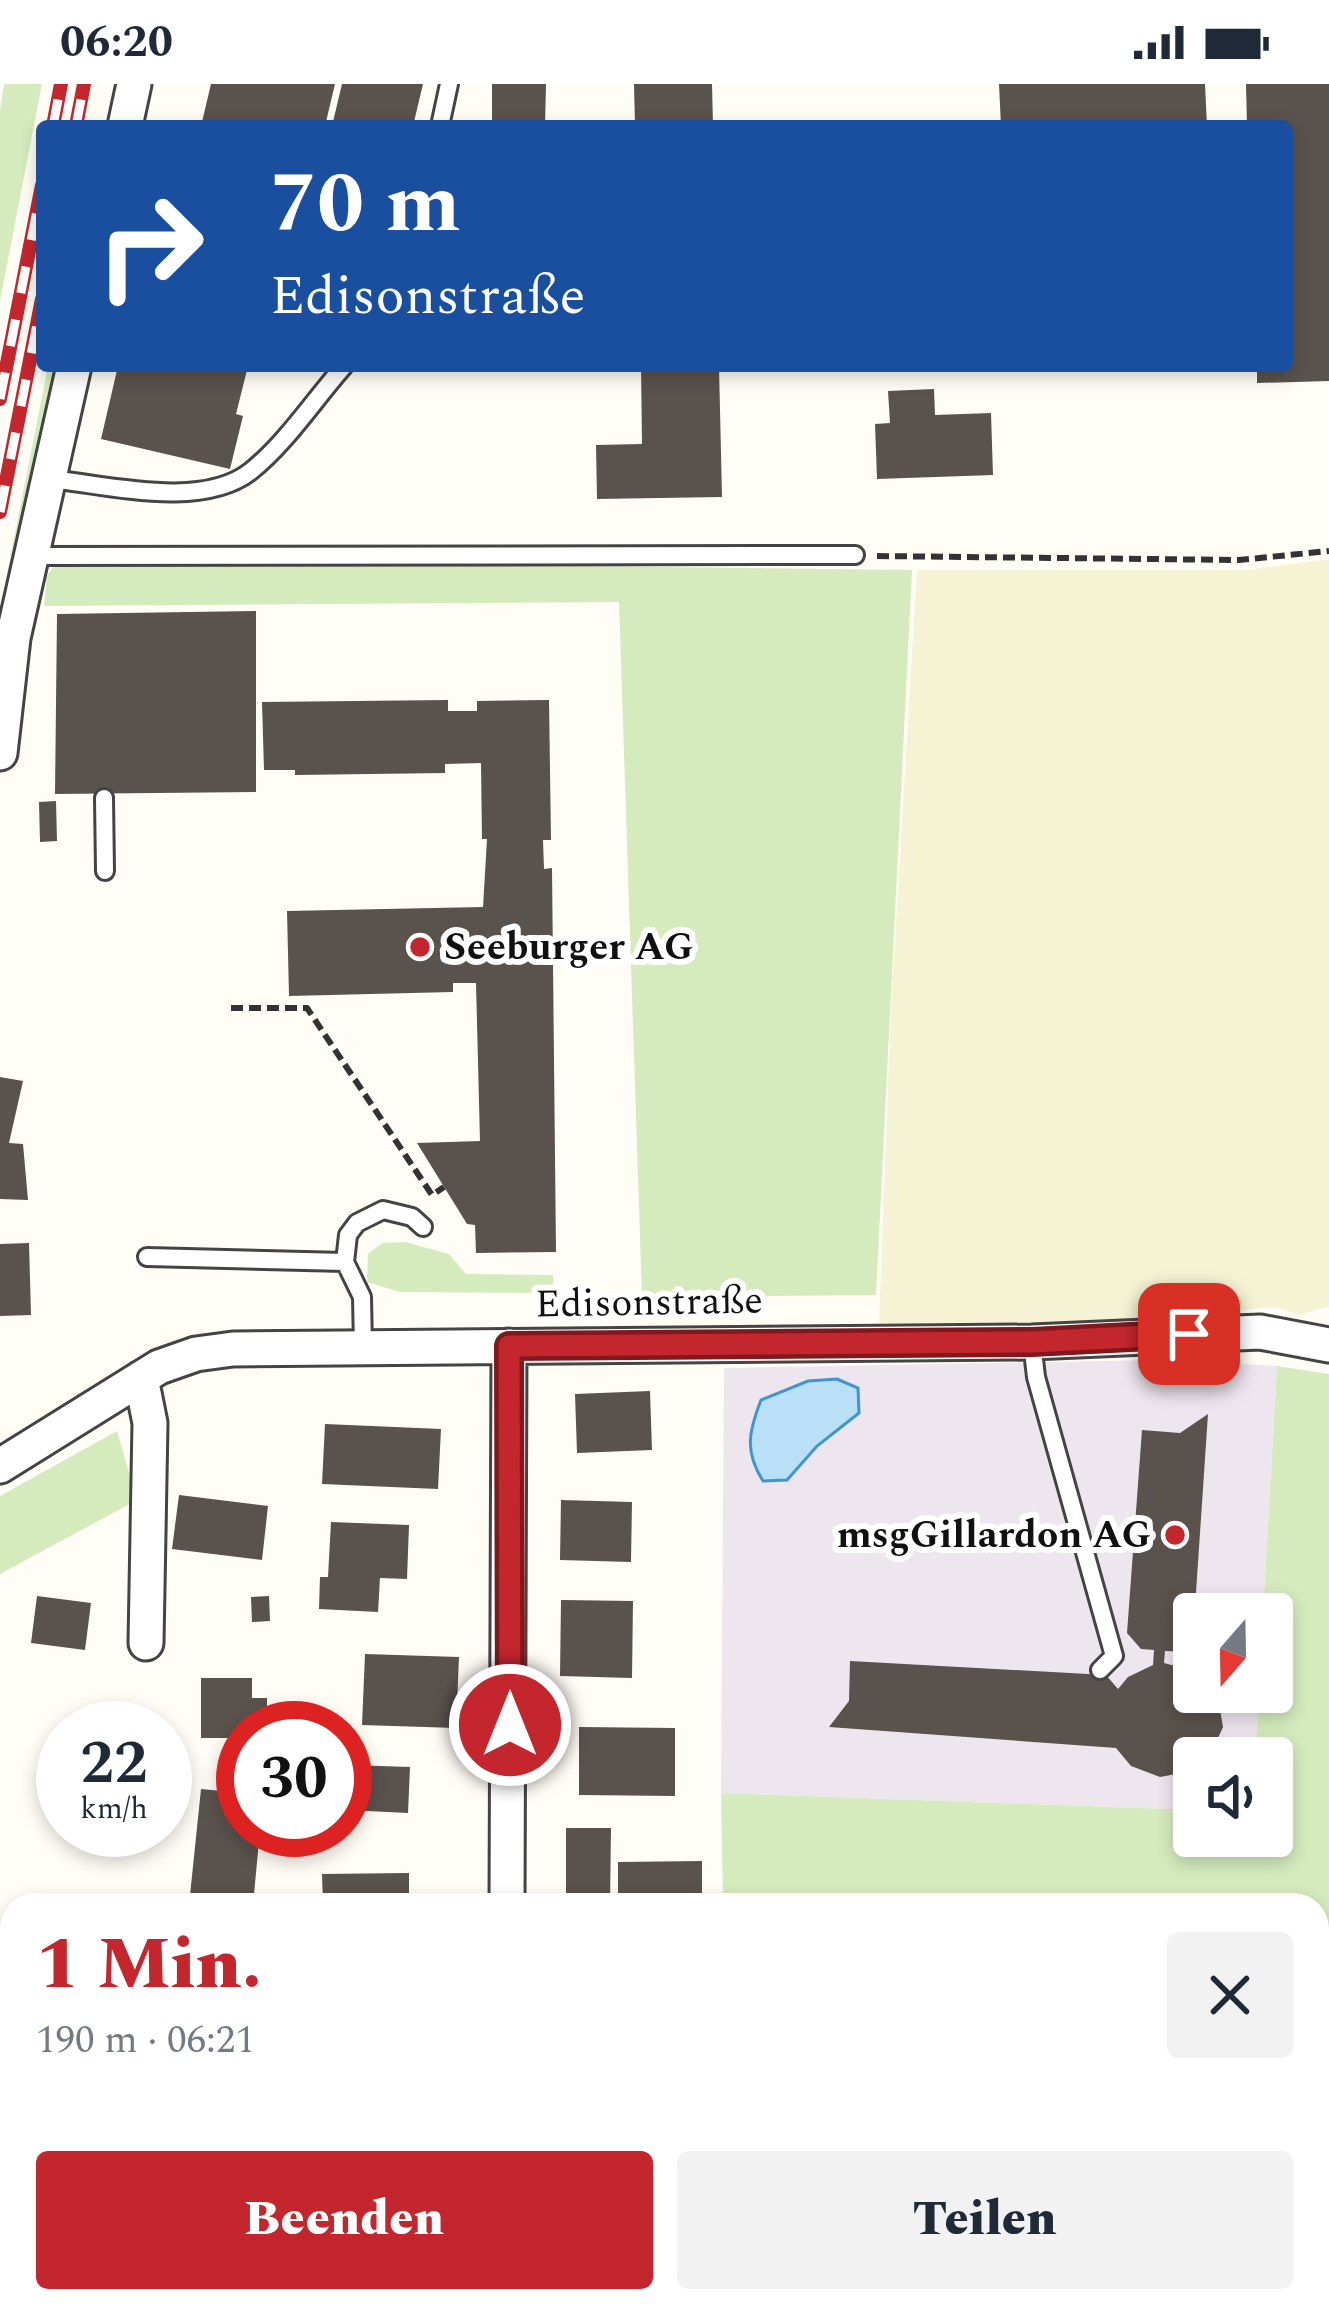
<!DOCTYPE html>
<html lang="de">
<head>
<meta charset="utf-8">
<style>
  :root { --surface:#fff; --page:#f2f2f3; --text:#1f2937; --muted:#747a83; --accent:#c4262e }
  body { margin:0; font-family:Spectral,serif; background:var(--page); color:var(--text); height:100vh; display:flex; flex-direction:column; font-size:45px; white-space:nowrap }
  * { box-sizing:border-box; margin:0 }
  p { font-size:39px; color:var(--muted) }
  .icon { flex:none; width:66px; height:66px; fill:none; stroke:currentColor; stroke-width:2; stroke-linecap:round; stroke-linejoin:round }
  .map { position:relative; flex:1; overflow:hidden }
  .panel { position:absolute; left:0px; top:1809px; width:1329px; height:420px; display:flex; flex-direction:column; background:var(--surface); border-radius:36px 36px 0 0; box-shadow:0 6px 18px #0003 }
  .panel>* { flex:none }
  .banner { position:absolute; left:36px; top:36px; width:1257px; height:252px; border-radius:12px; box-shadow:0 6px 18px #0003; background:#1a4fa0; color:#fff; overflow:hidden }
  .needle { width:78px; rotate:200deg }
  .fabs { position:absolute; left:1173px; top:1509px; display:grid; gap:24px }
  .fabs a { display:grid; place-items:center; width:120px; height:120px; border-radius:12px; background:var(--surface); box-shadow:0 6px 18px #0003; font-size:60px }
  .speed { position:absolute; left:36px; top:1617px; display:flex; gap:24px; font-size:60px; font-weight:700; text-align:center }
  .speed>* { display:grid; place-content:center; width:156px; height:156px; border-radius:50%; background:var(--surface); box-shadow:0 6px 18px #0003; line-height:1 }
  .speed small { font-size:30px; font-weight:400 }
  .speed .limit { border:18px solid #d22; background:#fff; color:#111 }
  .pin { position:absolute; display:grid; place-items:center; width:102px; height:102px; color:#fff; margin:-51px; border-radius:24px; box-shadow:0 6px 18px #0006 }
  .me { position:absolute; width:132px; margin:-66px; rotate:0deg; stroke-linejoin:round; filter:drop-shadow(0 0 9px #0008) }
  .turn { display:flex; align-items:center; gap:42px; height:252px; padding:0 36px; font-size:54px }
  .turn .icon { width:156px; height:156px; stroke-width:2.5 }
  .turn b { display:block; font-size:84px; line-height:102px }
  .round { display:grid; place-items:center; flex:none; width:126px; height:126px; border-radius:12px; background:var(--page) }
  .summary { display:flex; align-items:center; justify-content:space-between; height:204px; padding:0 36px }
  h1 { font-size:72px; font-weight:800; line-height:90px; color:var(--accent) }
  .cta { display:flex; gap:24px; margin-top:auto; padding:24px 36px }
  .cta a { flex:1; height:138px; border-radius:12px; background:var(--accent); color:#fff; font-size:48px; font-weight:800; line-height:138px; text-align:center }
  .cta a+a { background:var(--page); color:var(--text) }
  .status { display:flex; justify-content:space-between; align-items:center; height:84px; padding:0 60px; background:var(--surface); direction:ltr }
  .status svg { height:33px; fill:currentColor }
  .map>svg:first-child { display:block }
</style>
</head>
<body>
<div class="status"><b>06:20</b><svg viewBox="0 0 49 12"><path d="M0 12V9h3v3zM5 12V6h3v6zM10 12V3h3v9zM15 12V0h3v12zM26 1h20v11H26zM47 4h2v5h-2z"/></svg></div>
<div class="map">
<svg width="1329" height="2229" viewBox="0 0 1329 2229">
  <rect width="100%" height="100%" fill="#fffdf5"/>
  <path fill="#eee6ef" d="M1161,1276l116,6 -14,248h-69v78h65l-4,66h-61v52l-473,-17 3,-425z"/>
  <path fill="#f6f3d4" d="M1329,475v747l-29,9 -25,-8 -159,15 -237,1 12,-314 26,-439h331z"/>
  <path fill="#d5ebbd" d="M4,0h38l-42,217v-191z
    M48,282h9l-57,264v-20z
    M58,476l854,10 -36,725 -234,2 -23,-695 -575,4 3,-30z
    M405,1158l44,12 17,20 87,1 1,18 -154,-1 -33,-10 1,-28 14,-11z
    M1277,1282l52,8v692l-12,7v-168h-594l-2,-112 473,17v26h78v-78h-17l4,-66h13v-78h-9z
    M117,1347l20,69 -137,74v-78z
    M1329,2169v60h-798v-12h786v-47z"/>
  <path fill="#b9e0f7" stroke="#3f96cf" stroke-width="3" d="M837,1295l21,9 1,25 -42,33 -30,34 -24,1c-19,-30 -14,-50 -2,-81l47,-19z"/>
  <path fill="#5a524d" d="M211,0h124l-10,42h-124z
    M342,0h81l-10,42h-81z
    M492,0h54l-1,42h-53z
    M634,0h78l1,42h-78z
    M999,0h206l2,42h-206z
    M1246,0h83v297l-72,2v-17h30v-240h-40z
    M118,282h130l-12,48 7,2 -13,53 -129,-30z
    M641,282h78l3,131 -125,2 -1,-54 46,-1z
    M934,305l1,26 56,-2 2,62 -116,4 -2,-55 15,-1 -2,-32z
    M256,527v181l-201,2 2,-180z
    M448,616v11h29v-10l72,-1 2,140h-8l1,29 8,-1 4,384 -80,1 -1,-28 -8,-1 -50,-81 63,-2 -4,-158h-23v9l-164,4 -2,-85 196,-4 4,-68h-5l-1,-76 -36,1v9l-150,2v-5h-31l-2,-68z
    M56,717l1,40 -17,1 -1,-40z
    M0,993l23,4 -14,62 14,1 5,56 -28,-1z
    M29,1159l2,72 -31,1v-72z
    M650,1307l2,59 -75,3 -2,-59z
    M1208,1330l-16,238 -27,-1 -1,12 30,8v21h23l6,35 -14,31h-15l-2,13 -32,6 -29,-11 -15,-18 -287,-21 20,-26 1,-40 256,14 12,14 10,-12 25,-12 1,-15 -13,-1 -14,-16 15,-203 38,3z
    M325,1340l116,5 -3,60 -116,-5z
    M179,1411l89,11 -6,54 -90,-11z
    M561,1416l71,2 -1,60 -71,-2z
    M331,1438l78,3 -2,54 -27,-1 -2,34 -59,-3 1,-32h8z
    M37,1512l54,7 -6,47 -54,-7z
    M269,1512l1,25 -18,1 -1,-25z
    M561,1516l72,1 -1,77 -72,-2z
    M365,1570l94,3 -3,71 -94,-3z
    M201,1594h51v20h15v30h-24v10h-42z
    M579,1643l96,1v68l-96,-1z
    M349,1681l61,2 -2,46 -61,-3z
    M201,1705l42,4v37h17l-7,75h-64z
    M566,1744h45l-1,77h-44z
    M702,1777v44h-84v-43z
    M409,1789v32h-86l-1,-31z
    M0,1866h12v58h-12z
    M12,2163v52l-12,1v-52z
    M192,2217h49l1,12h-49z"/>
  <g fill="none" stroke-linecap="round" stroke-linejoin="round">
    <g stroke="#444" stroke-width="22">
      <path id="service" d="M440,42l9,-42
        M50,395c58,6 152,31 201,-8 35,-28 63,-71 93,-105
        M34,472l821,-1
        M104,714l1,73
        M147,1173l198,5
        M1032,1258l4,35 78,279 -14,14
        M363,1262l-1,-49 -17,-35 3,-27 9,-12 26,-13 29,7 11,10
        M1317,2123h12"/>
    </g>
    <g stroke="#444" stroke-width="39">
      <path id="minor" d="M125,42l9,-42
        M0,669l13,-115 61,-272
        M141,1294l9,45 -4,220
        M0,1382l159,-99 37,-13 37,-5 799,-7 228,-10 69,13
        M507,1821l2,-559
        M0,1990l12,1
        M139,2217v12
        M506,2229l1,-12"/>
    </g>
    <path stroke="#333" stroke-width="6" stroke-dasharray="12 6" stroke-linecap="butt" d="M877,472l362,4 90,-9
      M231,924h76l125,187 12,-8
      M1317,2197h12
      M952,2229l29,-12"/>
    <use href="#service" stroke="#fff" stroke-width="16"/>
    <use href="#minor" stroke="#fff" stroke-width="33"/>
    <g stroke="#c4262e" stroke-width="14">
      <path id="rail" d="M53,42l8,-42
        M76,42l8,-42
        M0,315l42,-214
        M0,428l42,-213"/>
    </g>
    <use href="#rail" stroke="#fff" stroke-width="9" stroke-dasharray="27" stroke-linecap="butt"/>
  </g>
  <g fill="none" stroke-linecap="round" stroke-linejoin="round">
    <g stroke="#7f191e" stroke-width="30">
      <path id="route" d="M510,1641l-1,-379 523,-4 157,-8"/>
    </g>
    <use href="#route" stroke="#c4262e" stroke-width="21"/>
  </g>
  <g fill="#c4262e" stroke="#fff" stroke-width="4.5">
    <circle cx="420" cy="863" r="12"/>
    <circle cx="1175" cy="1451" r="12"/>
  </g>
  <g text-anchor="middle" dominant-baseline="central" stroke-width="12" stroke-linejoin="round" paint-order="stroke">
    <g font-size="39" font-weight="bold" fill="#111" stroke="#fff" text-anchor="start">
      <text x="444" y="863">Seeburger AG</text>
      <text x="1151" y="1451" text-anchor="end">msgGillardon AG</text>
    </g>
    <g font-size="39" fill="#111" stroke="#fff">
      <text transform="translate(649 1219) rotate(-1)">Edisonstraße</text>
    </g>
  </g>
</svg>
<div class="fabs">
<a><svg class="needle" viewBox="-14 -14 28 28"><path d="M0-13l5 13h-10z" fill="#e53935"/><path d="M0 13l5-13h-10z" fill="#747a83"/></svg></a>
<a><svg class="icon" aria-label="sound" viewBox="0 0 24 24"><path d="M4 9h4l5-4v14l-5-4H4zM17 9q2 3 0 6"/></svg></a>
</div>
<div class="speed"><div>22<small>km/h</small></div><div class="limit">30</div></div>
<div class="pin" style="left:1189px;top:1250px;background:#d93025"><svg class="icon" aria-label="arrive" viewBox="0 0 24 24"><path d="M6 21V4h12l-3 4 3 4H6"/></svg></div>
<svg class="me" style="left:510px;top:1641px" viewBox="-20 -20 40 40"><circle r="17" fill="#c4262e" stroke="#fff" stroke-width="3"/><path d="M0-11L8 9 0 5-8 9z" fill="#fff"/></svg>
<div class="banner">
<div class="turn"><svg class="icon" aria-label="right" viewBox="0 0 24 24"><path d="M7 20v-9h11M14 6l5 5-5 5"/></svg><div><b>70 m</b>Edisonstraße</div></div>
</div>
<section class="panel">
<div class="summary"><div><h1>1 Min.</h1><p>190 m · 06:21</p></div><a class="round"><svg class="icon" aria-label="close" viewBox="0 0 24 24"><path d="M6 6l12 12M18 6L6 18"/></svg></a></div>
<div class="cta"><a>Beenden</a><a>Teilen</a></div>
</section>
</div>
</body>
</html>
